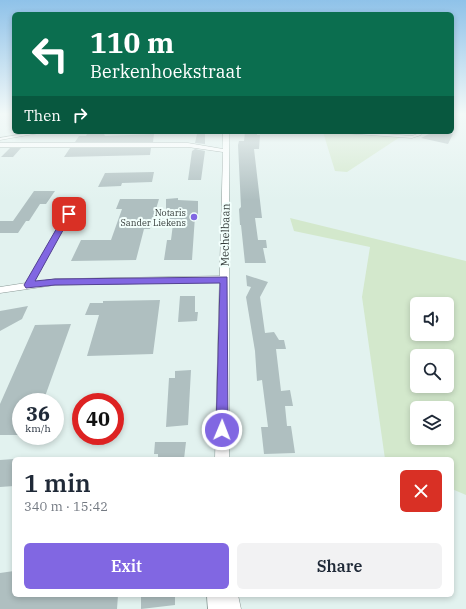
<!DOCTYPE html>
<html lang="en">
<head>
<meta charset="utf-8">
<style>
  :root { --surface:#fff; --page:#f2f2f3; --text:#1f2937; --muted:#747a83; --accent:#8167e2 }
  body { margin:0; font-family:"IBM Plex Serif",serif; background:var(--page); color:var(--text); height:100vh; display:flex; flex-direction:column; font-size:15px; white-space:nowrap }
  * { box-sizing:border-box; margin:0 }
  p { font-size:13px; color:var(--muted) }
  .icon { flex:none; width:22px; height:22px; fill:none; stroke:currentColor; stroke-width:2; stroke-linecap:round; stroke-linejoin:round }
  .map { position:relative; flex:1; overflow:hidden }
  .sheet { position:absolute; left:12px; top:457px; width:442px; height:140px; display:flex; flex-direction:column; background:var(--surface); border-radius:6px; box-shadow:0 2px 6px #0003 }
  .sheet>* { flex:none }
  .hud { position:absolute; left:12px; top:12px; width:442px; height:122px; border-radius:6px; box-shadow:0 2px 6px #0003; background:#0b6e4f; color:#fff; overflow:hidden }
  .buttons { position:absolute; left:410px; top:297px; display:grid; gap:8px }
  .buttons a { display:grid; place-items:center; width:44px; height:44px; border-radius:6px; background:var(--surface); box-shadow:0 2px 6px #0003; font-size:20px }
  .speed { position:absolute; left:12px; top:393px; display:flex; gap:8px; font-size:20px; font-weight:700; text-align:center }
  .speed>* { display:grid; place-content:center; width:52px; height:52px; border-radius:50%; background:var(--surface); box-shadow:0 2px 6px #0003; line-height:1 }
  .speed small { font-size:10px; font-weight:400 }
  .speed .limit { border:6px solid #d22; background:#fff; color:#111 }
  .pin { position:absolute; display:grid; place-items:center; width:34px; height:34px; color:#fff; margin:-17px; border-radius:8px; box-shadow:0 2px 6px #0006 }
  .me { position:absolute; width:44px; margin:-22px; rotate:1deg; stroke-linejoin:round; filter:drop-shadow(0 0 3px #0008) }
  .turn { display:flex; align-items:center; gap:14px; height:84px; padding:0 12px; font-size:18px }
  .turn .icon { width:52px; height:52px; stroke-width:2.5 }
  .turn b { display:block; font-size:28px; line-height:34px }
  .then { display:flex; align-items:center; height:38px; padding:0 12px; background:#0003; gap:8px; font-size:15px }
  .round { display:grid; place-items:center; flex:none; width:42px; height:42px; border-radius:6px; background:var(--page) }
  .headline { display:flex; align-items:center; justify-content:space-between; height:68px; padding:0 12px }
  h1 { font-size:24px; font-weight:600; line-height:30px }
  .primary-button { display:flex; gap:8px; margin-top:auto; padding:8px 12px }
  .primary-button a { flex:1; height:46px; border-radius:6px; background:var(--accent); color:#fff; font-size:16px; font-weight:600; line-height:46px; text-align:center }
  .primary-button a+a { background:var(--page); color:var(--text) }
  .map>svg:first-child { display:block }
</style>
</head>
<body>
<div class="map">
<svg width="466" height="609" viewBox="0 0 466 609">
  <rect width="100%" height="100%" fill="#e2f2ef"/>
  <path fill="#d3e8cc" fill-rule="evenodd" d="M323,132l77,5 -53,35 -12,-1z
    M290,218l176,43v234l-14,-6v-30h-67l-23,-162 8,-50 -76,-16zM417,304h30v30h-30zM417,356h30v30h-30zM417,408h30v30h-30z"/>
  <path fill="#afbfc0" d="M245,132h12v3h3l-1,14h-5l8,69h-7l3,22h8l1,8h-4l3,15h-21l-4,-38h-1l-1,-16 2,-2 -3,-62 1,-4h5z
    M433,132h12l8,2 -5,10 -27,-6z
    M87,134h17l1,2 49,-2 -1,8h-78l4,-6h7z
    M197,134h8v10l-10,-1z
    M10,148h11l-8,9h-12z
    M70,148h81l-1,7 -86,2z
    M195,149l10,2 -4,29h-13l4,-29z
    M154,172l-2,10 -30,1 -1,3 -23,1 7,-14z
    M34,191h21l-9,13h-6l-11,17h-3l-8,12h-18v-12h13z
    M178,198v2l20,1v15h-3l-3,44h-28l3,-20h4l2,-16h-7v-25z
    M120,199h39l-9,30h-6l-8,31 -65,1 10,-21h30l11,-31h-6z
    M246,275l22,7 -8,15 5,36 9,-1 5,8h5l2,9h-10l5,42 9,-1 3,16h-8l2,20h4l4,27 -31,1 -3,-27h7l-6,-47 -5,1 -2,-30 -9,-54 5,-10 -4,-1z
    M180,296h15v16h3l-1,9 -19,1z
    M160,300l-7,54 -66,2 12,-41h-14l5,-12h13v-2z
    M28,306l-6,13 -22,12v-20z
    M71,324l-28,78h-22v33h-21v-31l35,-79z
    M191,370l-3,55 -22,2 3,-49h6v-7z
    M155,442h31l-2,17h-26v-5h-4z
    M14,459v27l-14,1v-27z
    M14,571v24h104l-1,14h-117v-36z
    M141,595h34v10l-34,4z"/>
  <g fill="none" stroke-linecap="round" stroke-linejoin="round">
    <g stroke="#8a9996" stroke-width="1">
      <path id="minor" d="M35,132h10l-45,8v-2z
        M340,132h21l51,4 5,-2 -1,-2h4l1,3 -9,3 -70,-5z
        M75,200l3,2 -44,80 21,-3 169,-3 4,3 -4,3 -169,3 -55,8v-6l26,-4 46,-81z"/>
    </g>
    <g stroke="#8a9996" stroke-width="1">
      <path id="tertiary" d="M223,132h6v327h-14l8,-307 -35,-5h-188v-4h188l35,6z
        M207,595h31l3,14h-33z"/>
    </g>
    <use href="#minor" fill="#fff" fill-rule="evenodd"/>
    <use href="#tertiary" fill="#fff" fill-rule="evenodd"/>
  </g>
  <linearGradient id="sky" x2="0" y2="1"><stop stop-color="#8fc2e9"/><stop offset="0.57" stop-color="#f2f9f8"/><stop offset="1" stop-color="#f2f9f8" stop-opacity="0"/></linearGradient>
  <rect width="466" height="200" fill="url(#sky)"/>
  <path fill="#8167e2" stroke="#544393" d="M69,211l3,3 -37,67 20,-2 172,-2 1,153 -2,5 -4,1 -4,-1 -2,-5 4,-147 -165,2 -29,3 -2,-3 41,-71z"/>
  <circle fill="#8167e2" stroke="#f2fffc" stroke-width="1.5" cx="194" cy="217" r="4"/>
  <g text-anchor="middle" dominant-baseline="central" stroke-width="4" stroke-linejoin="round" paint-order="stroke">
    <g font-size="9" fill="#353c3a" stroke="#f2fffc" text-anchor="end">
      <text x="186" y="212">Notaris<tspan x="186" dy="10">Sander Liekens</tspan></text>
    </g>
    <g font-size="11" fill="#353c3a" stroke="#f2fffc">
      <text transform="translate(225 235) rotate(-89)">Mechelbaan</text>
    </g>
  </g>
</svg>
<div class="buttons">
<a><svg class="icon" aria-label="sound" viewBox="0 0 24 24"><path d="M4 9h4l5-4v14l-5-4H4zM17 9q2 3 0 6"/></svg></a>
<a><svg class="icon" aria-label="search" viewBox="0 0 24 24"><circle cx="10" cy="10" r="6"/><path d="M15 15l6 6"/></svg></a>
<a><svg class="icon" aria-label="layers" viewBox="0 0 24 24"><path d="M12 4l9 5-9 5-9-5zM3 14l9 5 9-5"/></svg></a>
</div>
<div class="speed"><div>36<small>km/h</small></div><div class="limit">40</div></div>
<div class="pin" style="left:69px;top:214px;background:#d93025"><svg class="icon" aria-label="arrive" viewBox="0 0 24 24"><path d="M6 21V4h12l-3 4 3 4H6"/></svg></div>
<svg class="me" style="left:222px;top:430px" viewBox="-20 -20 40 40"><circle r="17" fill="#8167e2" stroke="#fff" stroke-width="3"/><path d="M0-11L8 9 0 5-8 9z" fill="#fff"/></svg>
<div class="hud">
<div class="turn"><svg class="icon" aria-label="left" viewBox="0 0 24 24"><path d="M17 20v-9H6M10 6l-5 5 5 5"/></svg><div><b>110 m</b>Berkenhoekstraat</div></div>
<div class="then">Then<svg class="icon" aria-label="right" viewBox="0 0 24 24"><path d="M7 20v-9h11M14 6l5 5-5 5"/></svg></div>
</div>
<section class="sheet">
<div class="headline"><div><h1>1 min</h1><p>340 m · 15:42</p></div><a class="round" style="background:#d93025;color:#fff"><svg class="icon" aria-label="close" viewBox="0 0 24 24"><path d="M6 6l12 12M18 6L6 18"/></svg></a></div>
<div class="primary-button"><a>Exit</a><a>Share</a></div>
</section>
</div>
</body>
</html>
